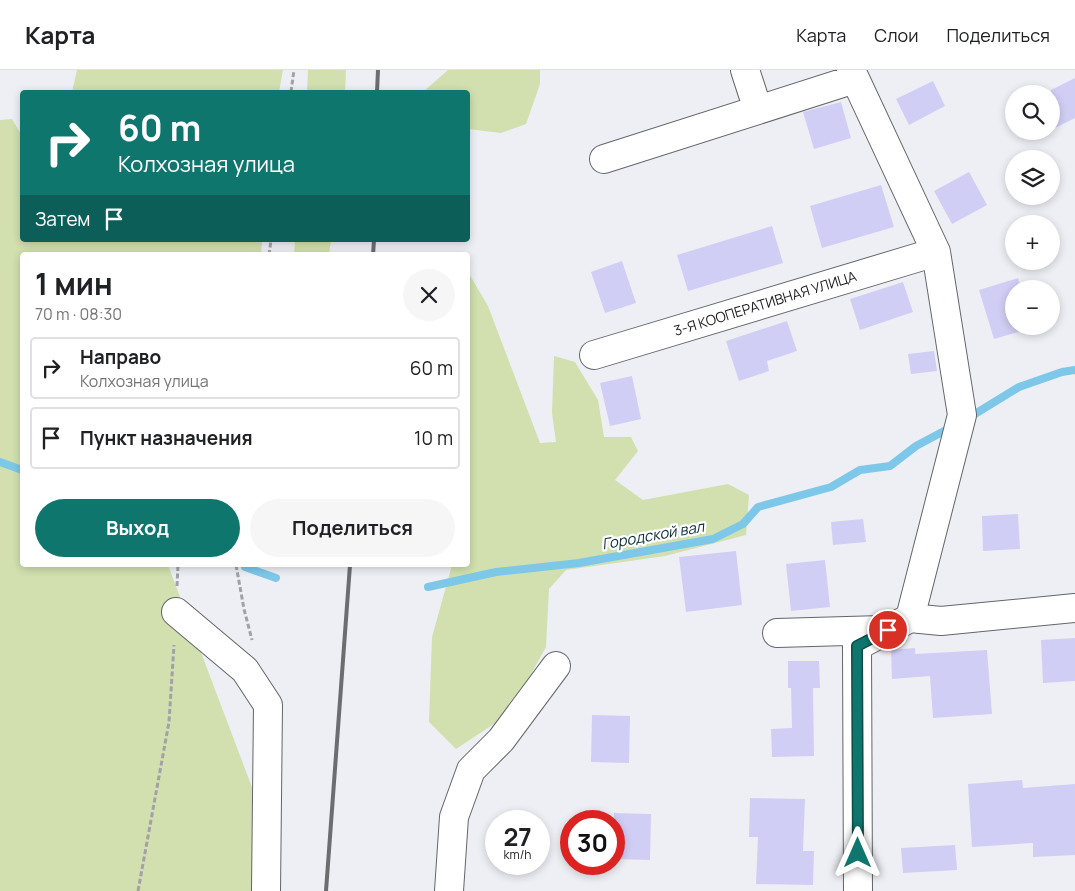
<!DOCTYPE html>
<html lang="ru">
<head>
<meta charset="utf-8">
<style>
  :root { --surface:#fff; --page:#f6f6f6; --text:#202124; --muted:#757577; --line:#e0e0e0; --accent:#0f766e }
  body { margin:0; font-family:Manrope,sans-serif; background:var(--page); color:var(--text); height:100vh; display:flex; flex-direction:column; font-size:19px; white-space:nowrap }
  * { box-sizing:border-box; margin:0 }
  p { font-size:16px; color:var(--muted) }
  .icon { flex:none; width:28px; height:28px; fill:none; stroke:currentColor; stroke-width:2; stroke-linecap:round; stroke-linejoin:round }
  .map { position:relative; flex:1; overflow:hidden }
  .details { position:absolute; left:20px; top:182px; width:450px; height:315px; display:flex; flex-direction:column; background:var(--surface); border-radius:5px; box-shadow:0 2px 8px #0003 }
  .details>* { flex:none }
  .guide { position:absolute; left:20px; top:20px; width:450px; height:152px; border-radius:5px; box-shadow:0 2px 8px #0003; background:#0f766e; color:#fff; overflow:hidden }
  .buttons { position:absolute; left:1005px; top:15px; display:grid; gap:10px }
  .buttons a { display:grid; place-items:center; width:55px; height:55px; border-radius:50%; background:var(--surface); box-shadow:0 2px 8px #0003; font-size:25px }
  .speed { position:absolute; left:485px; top:740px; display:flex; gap:10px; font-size:25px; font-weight:700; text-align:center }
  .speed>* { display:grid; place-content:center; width:65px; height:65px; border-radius:50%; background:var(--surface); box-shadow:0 2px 8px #0003; line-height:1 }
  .speed small { font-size:12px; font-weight:400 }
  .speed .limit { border:8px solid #d22; background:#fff; color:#111 }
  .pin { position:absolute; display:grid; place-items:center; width:42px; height:42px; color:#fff; margin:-21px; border:2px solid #fff; border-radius:50%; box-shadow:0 1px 5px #0007 }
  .me { position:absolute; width:55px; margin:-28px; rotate:0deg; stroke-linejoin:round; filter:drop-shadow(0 0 4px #0008) }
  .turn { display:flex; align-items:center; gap:18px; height:105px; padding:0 15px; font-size:22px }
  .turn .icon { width:65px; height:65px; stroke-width:2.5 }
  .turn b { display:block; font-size:35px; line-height:42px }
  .then { display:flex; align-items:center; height:48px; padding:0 15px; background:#0003; gap:10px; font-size:19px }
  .round { display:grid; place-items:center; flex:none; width:52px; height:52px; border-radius:26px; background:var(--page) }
  .head { display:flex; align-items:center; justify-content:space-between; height:85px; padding:0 15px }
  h1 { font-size:30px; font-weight:700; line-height:38px }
  .action { display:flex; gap:10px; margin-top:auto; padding:10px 15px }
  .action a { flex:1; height:58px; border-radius:30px; background:var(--accent); color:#fff; font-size:20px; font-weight:700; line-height:58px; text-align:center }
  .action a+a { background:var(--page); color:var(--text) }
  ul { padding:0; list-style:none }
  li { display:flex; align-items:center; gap:15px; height:62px; margin:0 10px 8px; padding:0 5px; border:2px solid var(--line); border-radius:5px }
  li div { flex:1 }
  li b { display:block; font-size:19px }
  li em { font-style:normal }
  header { display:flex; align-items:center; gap:30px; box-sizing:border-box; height:70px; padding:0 25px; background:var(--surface); border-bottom:1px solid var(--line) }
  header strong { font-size:24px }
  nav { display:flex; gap:28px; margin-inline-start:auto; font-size:18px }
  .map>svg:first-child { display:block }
</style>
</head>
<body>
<header>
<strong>Карта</strong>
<nav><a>Карта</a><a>Слои</a><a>Поделиться</a></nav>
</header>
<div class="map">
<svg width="1075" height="821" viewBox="0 0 1075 821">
  <rect width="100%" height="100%" fill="#edeff5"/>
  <path fill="#d1e0ae" d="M77,0h206l-4,22h-207z
    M308,0h38l-1,22h-38z
    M448,0h92v14l-14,40 -25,9 -33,-4v-37h-45z
    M12,49l10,17v104h240l-1,15h-239v310h146l85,225 3,101h-256v-771z
    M295,170h36l-2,15h-35z
    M468,202l20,34 52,137 16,-1 -4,-29 2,-57 21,6 23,38 6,37h27l7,14 -23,29 28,20 85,-16 21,11 -3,40 -81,21 -99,14 -17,19 -3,58 -37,67 -53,35 -27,-27 3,-85 20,-72h16z"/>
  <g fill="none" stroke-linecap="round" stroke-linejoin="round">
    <path stroke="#7dc8e9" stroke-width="8" d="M970,347l49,-30 43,-15 13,-2
      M0,392l22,8
      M245,497l31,11
      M428,517l68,-15 83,-9 134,-24 30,-15 15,-17 73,-20 29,-17 30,-4 26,-20 30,-16"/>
  </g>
  <path fill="#d1cef5" d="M1075,8v40l-24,12v-40z
    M933,11l12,25 -36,19 -13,-26z
    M841,32l10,36 -37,11 -11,-37z
    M969,102l18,33 -35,19 -18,-33z
    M881,115l13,42 -72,21 -12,-42z
    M772,156l11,37 -95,28 -11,-36z
    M622,191l14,42 -31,10 -14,-41z
    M1018,208l3,11h-7v37h18v2l-38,11 -15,-49z
    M903,212l10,30 -53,18 -10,-31z
    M787,251l10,30 -30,10 2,10 -30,10 -13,-40z
    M934,281l3,20 -26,3 -3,-20z
    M632,306l9,43 -31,7 -10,-43z
    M1018,444l2,35 -37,2 -1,-35z
    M863,449l3,23 -33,3 -2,-23z
    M736,481l6,54 -56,7 -7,-55z
    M825,490l5,47 -39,4 -5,-47z
    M1075,568v43l-32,2 -2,-43z
    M915,578v6l72,-4 5,64 -59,4 -3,-42 -38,3 -1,-29z
    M788,591h31l1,27h-7l1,68 -42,1 -1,-28 21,-1 -1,-40h-3z
    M592,645l38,1 -1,47 -38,-1z
    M1022,710l1,8 52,-4v71l-42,2v-14l-61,4 -4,-63z
    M750,728l55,1 -2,52h11l-1,34 -57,-1 2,-47h-9z
    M614,743l37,1 -1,46 -36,-1z
    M955,775l2,25 -54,3 -2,-25z"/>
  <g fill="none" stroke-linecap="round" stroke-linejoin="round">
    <g stroke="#63656a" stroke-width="30">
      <path id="minor" d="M745,0l13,40
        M851,0l85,182 26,163 -52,203
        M604,89l251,-80
        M594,285l342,-103
        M176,542l69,58 23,35 -2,186
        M910,548l31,3 134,-13
        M777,563l105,-3
        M449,821l5,-74 17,-47 30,-30 55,-74
        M858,821l-1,-245 53,-28"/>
    </g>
    <path stroke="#a1a2a7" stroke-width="3" stroke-dasharray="5 2.5" stroke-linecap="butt" d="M291,22l3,-22
      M269,185l2,-15
      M236,495l8,44 8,31
      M177,516l1,-21
      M138,821l31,-169 5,-77"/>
    <use href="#minor" stroke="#fff" stroke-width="28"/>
    <path stroke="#6b6d70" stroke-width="4" d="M377,22l1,-22
      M373,185l1,-15
      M326,821l24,-326"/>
  </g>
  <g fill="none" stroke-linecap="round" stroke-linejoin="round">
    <g stroke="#0a4d48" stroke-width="12">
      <path id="route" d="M858,783l-1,-207 31,-16"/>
    </g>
    <use href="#route" stroke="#0f766e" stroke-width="9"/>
  </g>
  <g text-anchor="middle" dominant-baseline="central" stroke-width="4.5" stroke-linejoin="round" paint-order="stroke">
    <g font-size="14" fill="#1a1b1d" stroke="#fff">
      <text transform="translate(765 233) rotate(-17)">3-Я КООПЕРАТИВНАЯ УЛИЦА</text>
    </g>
    <g font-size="15" font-style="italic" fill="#0a2e3c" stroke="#fff">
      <text transform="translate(653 465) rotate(-10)">Городской вал</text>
    </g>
  </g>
</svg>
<div class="buttons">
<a><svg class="icon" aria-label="search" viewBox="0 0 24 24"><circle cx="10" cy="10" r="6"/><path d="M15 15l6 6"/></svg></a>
<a><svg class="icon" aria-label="layers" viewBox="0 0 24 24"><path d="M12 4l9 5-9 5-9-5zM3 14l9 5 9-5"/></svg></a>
<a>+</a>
<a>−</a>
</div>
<div class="speed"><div>27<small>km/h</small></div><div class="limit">30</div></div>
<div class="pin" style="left:888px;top:560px;background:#d93025"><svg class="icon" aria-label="arrive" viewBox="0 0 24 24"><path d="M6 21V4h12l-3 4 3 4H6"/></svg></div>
<svg class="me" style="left:858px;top:783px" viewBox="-20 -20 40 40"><path d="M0-17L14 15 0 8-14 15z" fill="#0f766e" stroke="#fff" stroke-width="4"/></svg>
<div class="guide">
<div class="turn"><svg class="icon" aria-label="right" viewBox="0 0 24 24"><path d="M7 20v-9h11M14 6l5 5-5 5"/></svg><div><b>60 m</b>Колхозная улица</div></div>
<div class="then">Затем<svg class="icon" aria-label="arrive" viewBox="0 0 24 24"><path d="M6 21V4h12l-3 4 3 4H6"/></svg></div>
</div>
<section class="details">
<div class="head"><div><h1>1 мин</h1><p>70 m · 08:30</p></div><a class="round"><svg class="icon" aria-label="close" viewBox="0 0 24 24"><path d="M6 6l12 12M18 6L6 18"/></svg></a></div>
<ul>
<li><svg class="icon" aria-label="right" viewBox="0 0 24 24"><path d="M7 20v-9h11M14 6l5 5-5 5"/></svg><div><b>Направо</b><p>Колхозная улица</p></div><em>60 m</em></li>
<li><svg class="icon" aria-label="arrive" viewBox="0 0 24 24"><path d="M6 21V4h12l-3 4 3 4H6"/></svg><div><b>Пункт назначения</b></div><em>10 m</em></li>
</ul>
<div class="action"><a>Выход</a><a>Поделиться</a></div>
</section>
</div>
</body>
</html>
